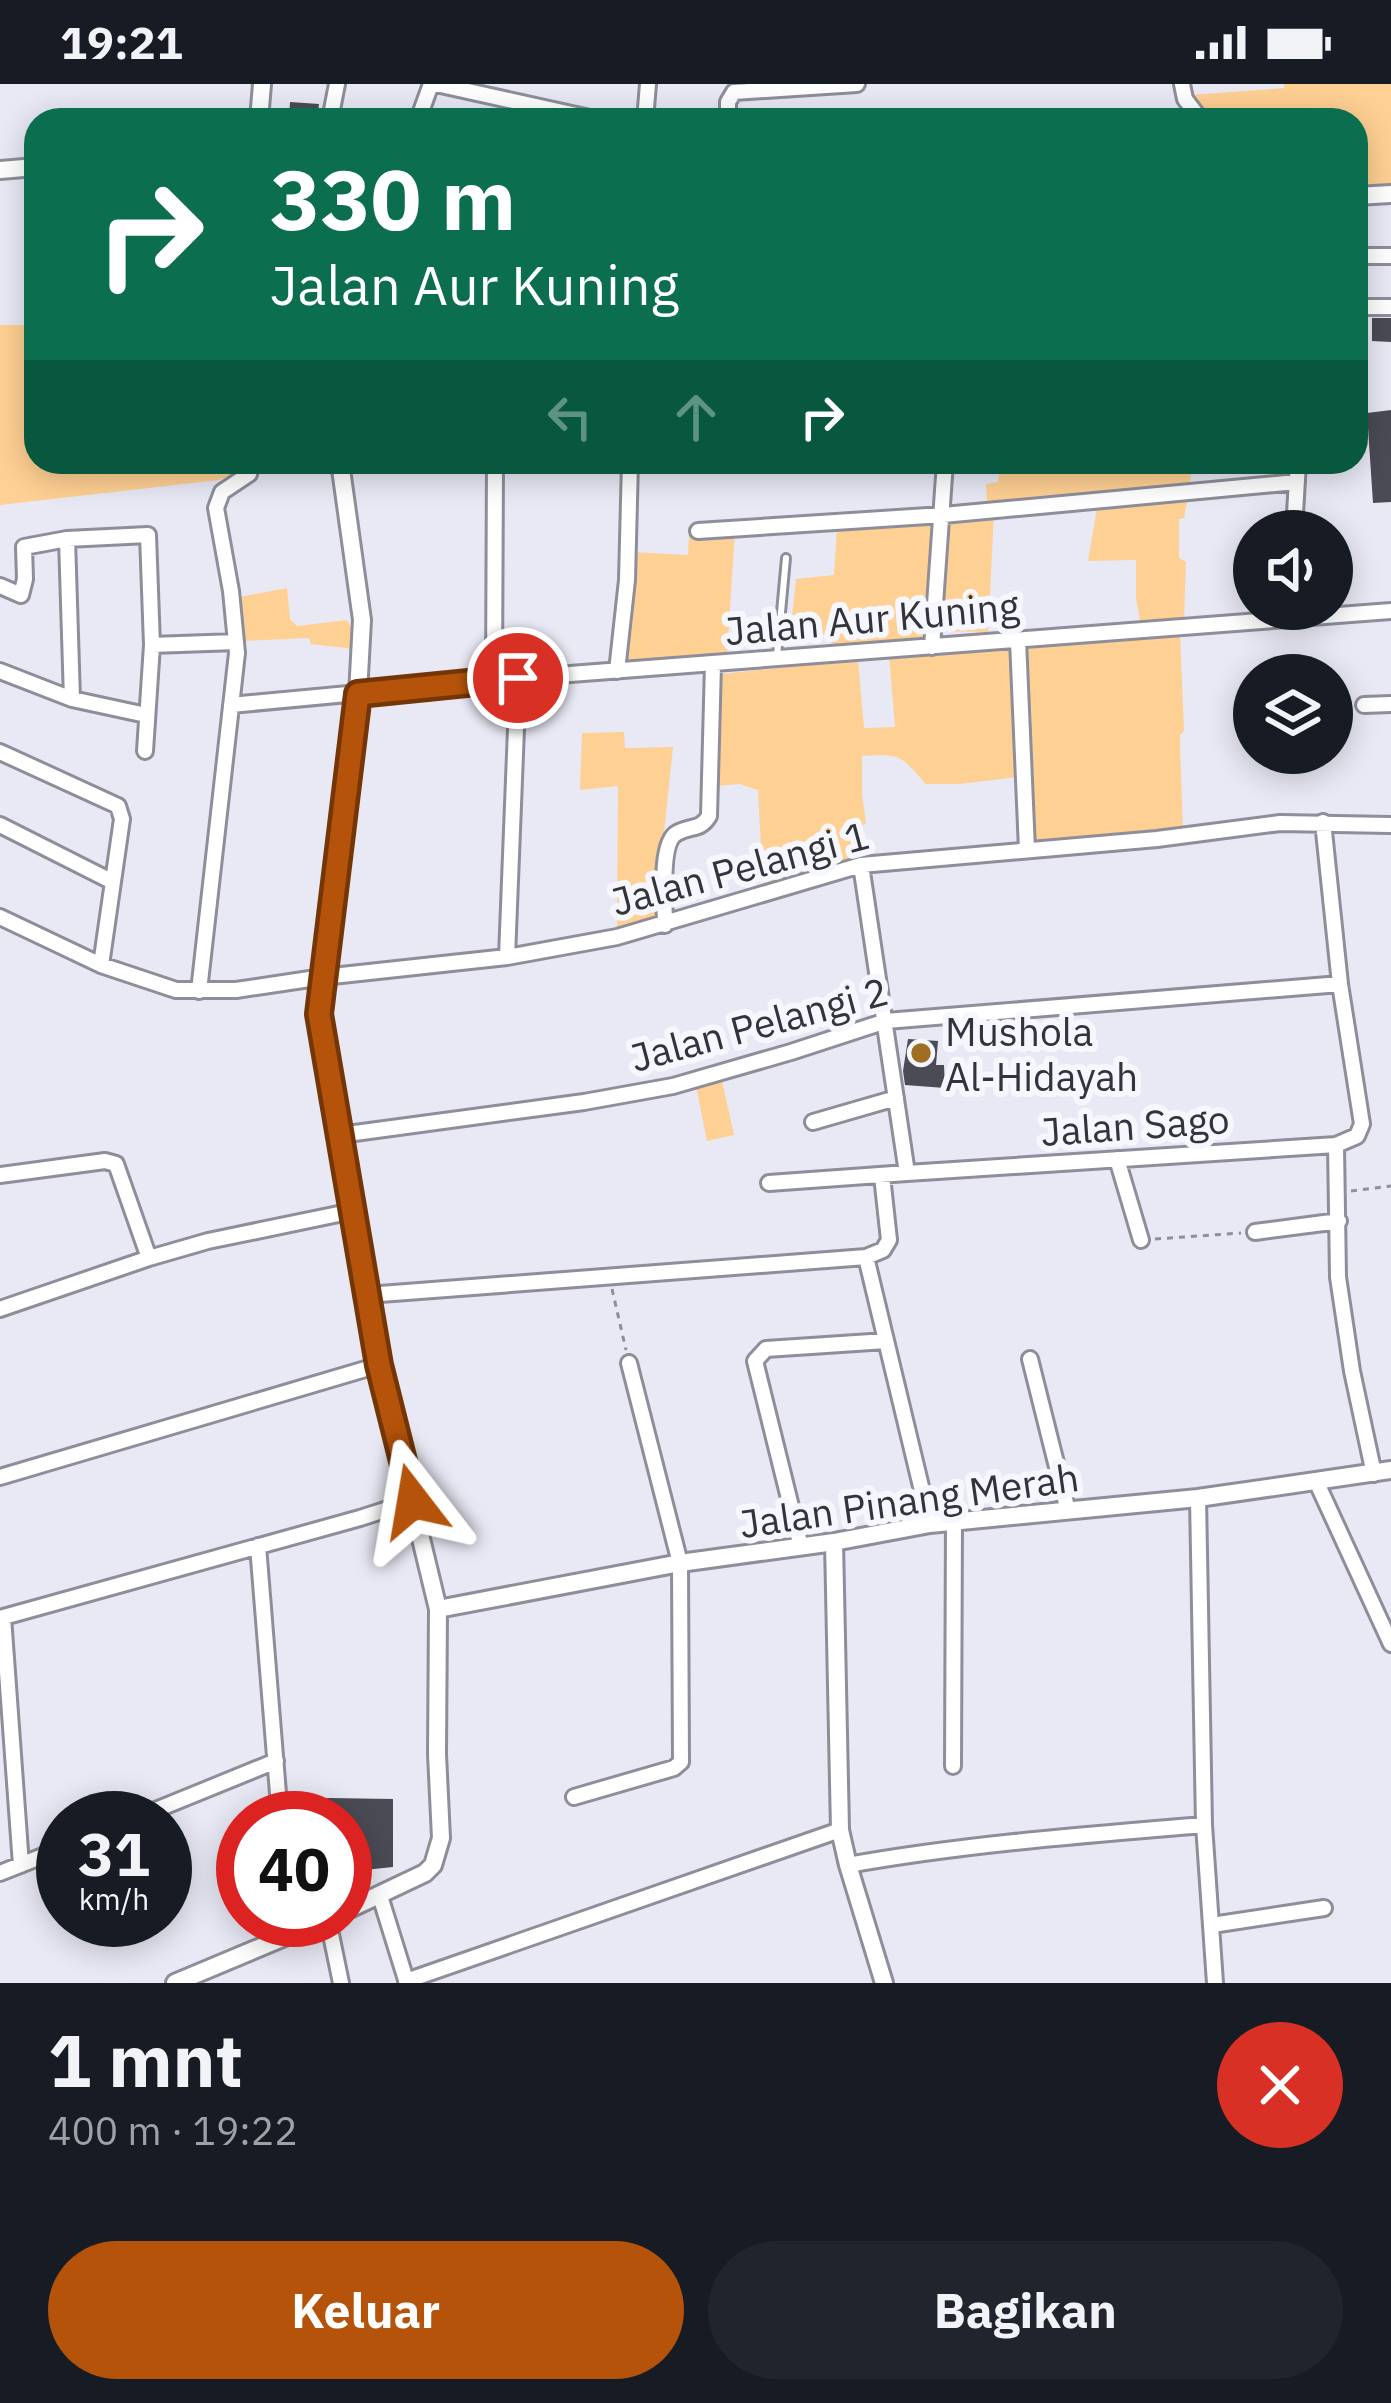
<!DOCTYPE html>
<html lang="id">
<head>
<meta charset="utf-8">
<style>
  :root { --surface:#171b24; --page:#20242c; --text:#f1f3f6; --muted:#9ea1a6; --accent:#b45309 }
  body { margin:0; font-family:"IBM Plex Sans",sans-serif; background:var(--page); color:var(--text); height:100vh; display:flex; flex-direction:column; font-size:45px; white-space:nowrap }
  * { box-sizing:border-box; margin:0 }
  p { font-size:39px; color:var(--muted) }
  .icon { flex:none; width:66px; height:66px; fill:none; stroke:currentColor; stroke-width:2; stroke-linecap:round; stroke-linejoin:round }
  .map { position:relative; height:1899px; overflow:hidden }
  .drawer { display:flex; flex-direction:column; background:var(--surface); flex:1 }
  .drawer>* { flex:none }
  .banner { position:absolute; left:24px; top:24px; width:1344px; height:366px; border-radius:36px; box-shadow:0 6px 30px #0003; background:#0b6e4f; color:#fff; overflow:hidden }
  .buttons { position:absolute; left:1233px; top:426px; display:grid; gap:24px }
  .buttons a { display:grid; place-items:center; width:120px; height:120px; border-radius:50%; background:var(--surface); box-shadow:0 6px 30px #0003; font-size:60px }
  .speed { position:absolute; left:36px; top:1707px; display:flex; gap:24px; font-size:60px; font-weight:700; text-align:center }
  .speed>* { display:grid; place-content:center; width:156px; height:156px; border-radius:50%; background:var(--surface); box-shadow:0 6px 30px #0003; line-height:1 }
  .speed small { font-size:30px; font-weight:400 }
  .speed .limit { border:18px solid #d22; background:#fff; color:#111 }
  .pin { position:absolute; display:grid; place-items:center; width:102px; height:102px; color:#fff; margin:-51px; border:6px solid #fff; border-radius:50%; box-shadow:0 3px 12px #0007 }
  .me { position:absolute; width:132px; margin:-66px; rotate:346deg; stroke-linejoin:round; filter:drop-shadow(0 0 9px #0008) }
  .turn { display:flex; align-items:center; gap:42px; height:252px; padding:0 48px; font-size:54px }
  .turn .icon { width:156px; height:156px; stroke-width:2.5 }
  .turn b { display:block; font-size:84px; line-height:102px }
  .lanes { display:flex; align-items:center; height:114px; padding:0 48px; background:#0003; justify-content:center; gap:60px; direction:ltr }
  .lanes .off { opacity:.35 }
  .round { display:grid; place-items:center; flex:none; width:126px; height:126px; border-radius:63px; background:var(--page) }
  .summary { display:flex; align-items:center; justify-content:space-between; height:204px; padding:0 48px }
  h1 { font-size:72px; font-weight:800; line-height:90px }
  .cta { display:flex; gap:24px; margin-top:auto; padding:24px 48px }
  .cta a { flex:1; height:138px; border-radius:72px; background:var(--accent); color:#fff; font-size:48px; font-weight:800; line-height:138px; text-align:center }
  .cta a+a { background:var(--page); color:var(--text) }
  .status { display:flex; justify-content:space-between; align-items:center; height:84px; padding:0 60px; background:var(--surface); direction:ltr }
  .status svg { height:33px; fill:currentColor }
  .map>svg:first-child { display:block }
</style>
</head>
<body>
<div class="status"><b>19:21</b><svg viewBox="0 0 49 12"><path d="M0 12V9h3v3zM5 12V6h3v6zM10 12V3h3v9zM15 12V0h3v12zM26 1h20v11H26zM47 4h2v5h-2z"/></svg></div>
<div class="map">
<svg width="1391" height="1899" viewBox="0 0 1391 1899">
  <rect width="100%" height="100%" fill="#e8e9f5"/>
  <path fill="#ffd093" d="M1284,0h107v101l-35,1v-66h-149l-17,-25 94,-7z
    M0,241h36v137h206l-9,12 -14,6 -219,25z
    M1046,378h146l-2,21 -48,6 -10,5 -42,-1 -53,3 -25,6 -25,-1 -1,-17 12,-2 2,-14 44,-2z
    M1187,418l-3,16 -5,1v39l7,4 -2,56 -44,2 -4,-21v-39l-48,1 9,-53z
    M994,430l-6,118 -47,-1 4,-113z
    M934,435l-7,118 -96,9v-12h-41l6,-55 38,-4 3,-49z
    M735,447l-8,124 -103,9 7,-112 57,3 1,-20z
    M287,504l3,31 7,7 50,-6 4,7 2,22 -42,-5 -2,-6 -66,3 -4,-14v-30z
    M1180,549l4,98 -4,4v12l3,84 -149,11 -10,-196z
    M1011,563l3,4 5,126 -59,7h-34c-26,-29 -24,-30 -64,-28v38l4,30 -9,2 -2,32 -47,18 -45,9 -5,-95 -18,-6 -25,2 5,-112 138,-14 6,68 31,-1 -6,-72z
    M624,648l1,16 48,-1 -12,114 -2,58 -42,13 1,-146 -38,4 2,-57z
    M722,997l12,54 -27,6 -11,-55z"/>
  <path fill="#4b4b55" d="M290,18l29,2 -2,16h-28z
    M1372,234h19v24l-19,-1z
    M1391,326v92l-18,1 -6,-90z
    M908,955l30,2 -2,24h8l1,23 -40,-3 -2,-14z
    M330,1714l63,1v68l-48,5v-54h-54l-1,-19z"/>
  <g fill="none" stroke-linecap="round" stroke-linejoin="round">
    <g stroke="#8d8e99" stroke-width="12">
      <path id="service" d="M777,572l9,-98"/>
    </g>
    <g stroke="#8d8e99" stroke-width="20">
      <path id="minor" d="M436,0l163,36
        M1182,0l3,15 16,21
        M330,36l7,-36
        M418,36l13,-36
        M645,36l3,-36
        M728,36v-18l6,-10 123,-8
        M1356,172h35
        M1356,223h35
        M698,447l245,-16 354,-33
        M1294,447l4,-69
        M0,502l21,9 4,-16 -1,-32 43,-8
        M1018,556l9,210
        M152,561l84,-3
        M932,563l13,-185
        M0,587l72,28 74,16
        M617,587l10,-91 3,-118
        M494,597l1,-219
        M72,615l-5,-160 81,-4 4,110 -7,106
        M231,621l287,-27 873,-67
        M1364,621l27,-1
        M0,668l118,54 4,13 -21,146
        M0,741l113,57
        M861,781l46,308 429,-28 21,-9 5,-12 -22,-140 -17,-162
        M0,833l101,48 75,25h60l87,-13 184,-20 110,-20 244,-72 296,-26 123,-16 111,2
        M665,841c0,-19 -6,-83 12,-92 14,-8 23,-2 32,-17l4,-152
        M507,873l11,-279
        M199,907l38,-338 -6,-62 -15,-83 6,-16 27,-18 2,-12
        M813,1038l83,-24
        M340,1051l244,-33 89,-16 118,-34 95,-31 454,-37
        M1336,1061l2,132 14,94 22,103
        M1117,1075l24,81
        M0,1091l105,-14 11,3 33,94
        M769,1099l138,-10
        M1255,1148l84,-11
        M866,1173l64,267
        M367,1211l499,-38 17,-7 6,-10 -7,-64
        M0,1225l149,-51 59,-17 145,-30
        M1030,1275l38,152
        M0,1393l379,-112
        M1317,1399l74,161
        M1198,1414l6,327 11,158
        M258,1462l22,272
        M801,1463l-46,-186 11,-12 120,-8
        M3,1533l18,248
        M0,1534l360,-100 53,-17
        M953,1682l1,-245
        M574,1713l100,-29 7,-6 -1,-199 -51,-200
        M136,1734l140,-57
        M848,1781c118,-21 237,-30 356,-40
        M0,1789l63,-25
        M380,1812l27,87
        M328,1836l13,63
        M1212,1841l112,-17
        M406,1897l434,-151"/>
    </g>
    <g stroke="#8d8e99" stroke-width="22">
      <path id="tertiary" d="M259,36l3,-36
        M0,86l36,-3
        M1356,112l35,-2
        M340,378l22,158 -4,74 -39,320 60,351 59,244 -1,145 4,84 -8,27 -8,8 -80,38
        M834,1458l6,288 8,35 36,118
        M438,1525l242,-46 154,-21 96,-18 268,-26 193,-28
        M175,1899l150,-63"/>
    </g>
    <path stroke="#8e8f97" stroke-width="3" stroke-dasharray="6 6" stroke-linecap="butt" d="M1351,1107l40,-5
      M1155,1155l86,-6
      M612,1205l14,61"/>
    <use href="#service" stroke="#fff" stroke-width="6"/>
    <use href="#minor" stroke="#fff" stroke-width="14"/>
    <use href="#tertiary" stroke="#fff" stroke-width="16"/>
  </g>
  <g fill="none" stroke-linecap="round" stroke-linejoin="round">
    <g stroke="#753606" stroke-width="30">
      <path id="route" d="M413,1417l-34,-136 -60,-351 39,-320 160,-16"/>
    </g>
    <use href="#route" stroke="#b45309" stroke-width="21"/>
  </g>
  <circle fill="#9f6e22" stroke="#f6f7fe" stroke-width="4.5" cx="921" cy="969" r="12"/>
  <g text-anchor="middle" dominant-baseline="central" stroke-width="12" stroke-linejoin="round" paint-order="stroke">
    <g font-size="39" fill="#333438" stroke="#f6f7fe">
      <text transform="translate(872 534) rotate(-5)">Jalan Aur Kuning</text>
      <text transform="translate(740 784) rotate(-15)">Jalan Pelangi 1</text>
      <text transform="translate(759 940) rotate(-15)">Jalan Pelangi 2</text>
      <text transform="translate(1135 1041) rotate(-4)">Jalan Sago</text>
      <text transform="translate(909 1416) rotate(-8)">Jalan Pinang Merah</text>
    </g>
    <g font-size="39" fill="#333438" stroke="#f6f7fe" text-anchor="start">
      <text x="945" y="947">Mushola<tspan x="945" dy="45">Al-Hidayah</tspan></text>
    </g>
  </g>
</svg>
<div class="buttons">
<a><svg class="icon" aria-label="sound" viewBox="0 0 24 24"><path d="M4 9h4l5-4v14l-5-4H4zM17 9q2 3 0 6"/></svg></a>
<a><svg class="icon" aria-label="layers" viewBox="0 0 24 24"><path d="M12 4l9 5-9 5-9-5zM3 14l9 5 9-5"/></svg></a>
</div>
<div class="speed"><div>31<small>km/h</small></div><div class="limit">40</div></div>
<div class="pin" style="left:518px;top:594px;background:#d93025"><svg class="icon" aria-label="arrive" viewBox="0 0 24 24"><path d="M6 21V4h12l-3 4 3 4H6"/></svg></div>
<svg class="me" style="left:413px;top:1417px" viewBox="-20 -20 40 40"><path d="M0-17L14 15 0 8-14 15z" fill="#b45309" stroke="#fff" stroke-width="4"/></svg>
<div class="banner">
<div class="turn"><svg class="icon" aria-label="right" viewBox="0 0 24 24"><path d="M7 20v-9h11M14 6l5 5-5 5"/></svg><div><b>330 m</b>Jalan Aur Kuning</div></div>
<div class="lanes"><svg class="icon off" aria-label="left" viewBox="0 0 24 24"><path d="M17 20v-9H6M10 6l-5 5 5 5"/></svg><svg class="icon off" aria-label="ahead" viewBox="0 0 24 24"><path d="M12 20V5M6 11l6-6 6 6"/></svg><svg class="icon" aria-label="right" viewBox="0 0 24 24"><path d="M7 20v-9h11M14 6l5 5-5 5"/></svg></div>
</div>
</div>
<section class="drawer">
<div class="summary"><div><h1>1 mnt</h1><p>400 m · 19:22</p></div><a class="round" style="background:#d93025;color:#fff"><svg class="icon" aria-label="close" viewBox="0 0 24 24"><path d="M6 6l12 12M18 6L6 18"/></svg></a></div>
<div class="cta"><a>Keluar</a><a>Bagikan</a></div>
</section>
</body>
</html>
